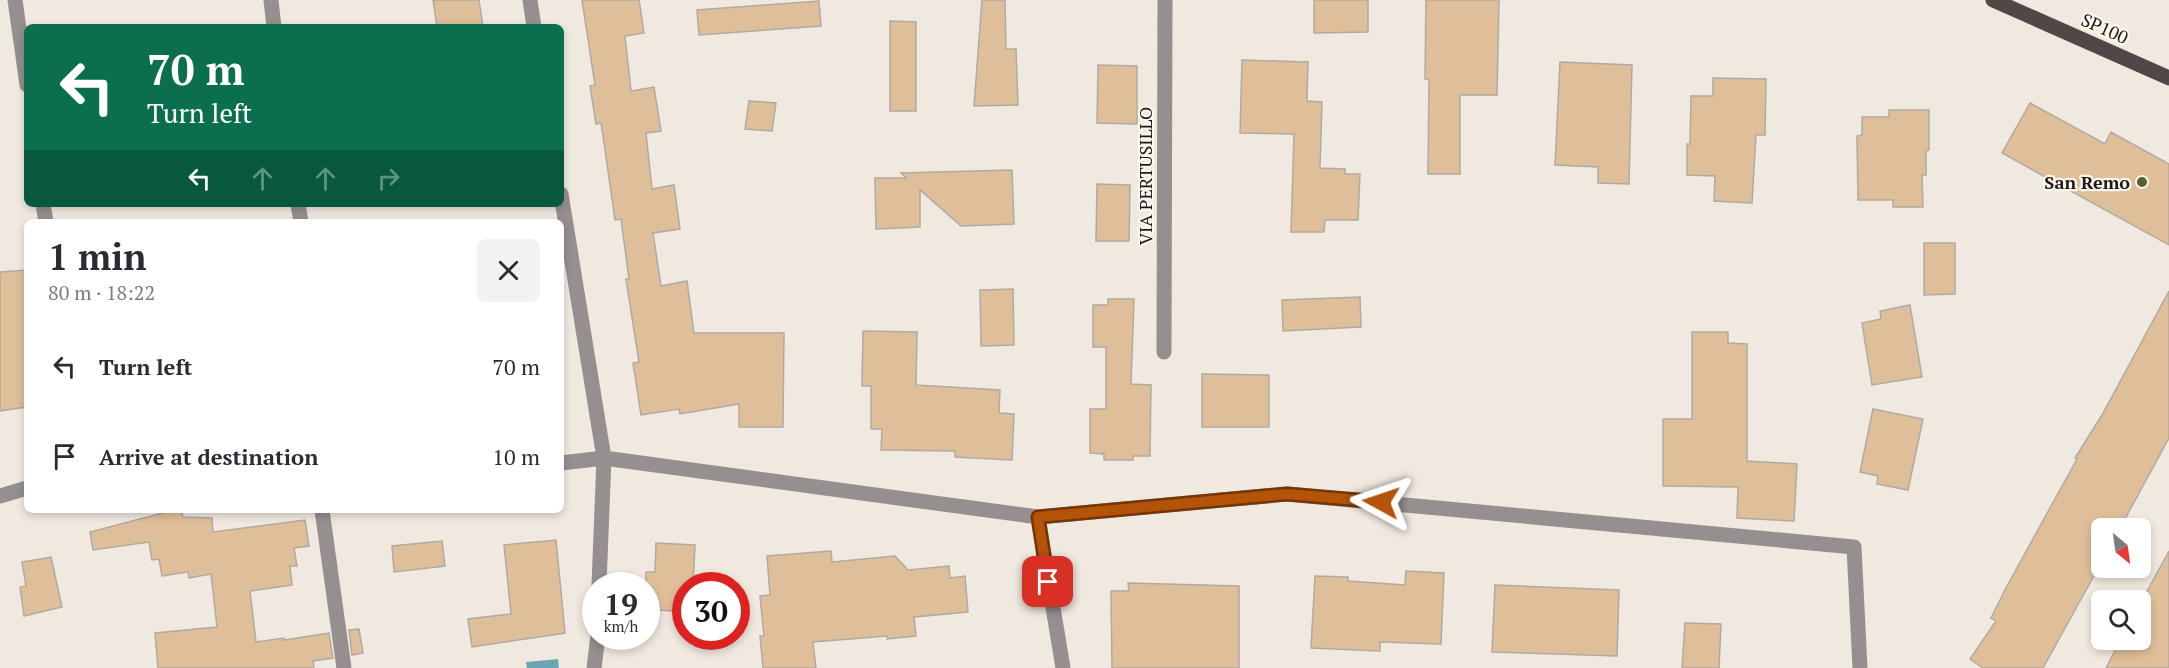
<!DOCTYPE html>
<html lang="en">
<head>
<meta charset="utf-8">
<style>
  :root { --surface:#fff; --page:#f2f2f3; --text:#2b2b33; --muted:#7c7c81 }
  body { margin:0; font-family:"PT Serif",serif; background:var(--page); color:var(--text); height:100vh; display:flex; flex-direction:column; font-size:22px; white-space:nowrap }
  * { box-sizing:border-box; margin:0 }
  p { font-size:20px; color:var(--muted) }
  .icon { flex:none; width:33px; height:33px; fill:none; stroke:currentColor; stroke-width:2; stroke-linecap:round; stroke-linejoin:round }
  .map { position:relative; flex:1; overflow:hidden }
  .side { position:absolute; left:24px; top:219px; width:540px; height:294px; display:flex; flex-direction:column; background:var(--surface); border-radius:9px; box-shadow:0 3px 9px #0003 }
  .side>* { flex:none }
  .guide { position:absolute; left:24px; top:24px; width:540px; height:183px; border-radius:9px; box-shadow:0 3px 9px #0003; background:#0b6e4f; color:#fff; overflow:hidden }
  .needle { width:39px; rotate:151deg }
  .buttons { position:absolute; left:2091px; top:518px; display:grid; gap:12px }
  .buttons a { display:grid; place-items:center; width:60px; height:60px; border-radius:9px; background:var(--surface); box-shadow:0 3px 9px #0003; font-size:30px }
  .speed { position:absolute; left:582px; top:572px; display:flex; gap:12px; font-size:30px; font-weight:700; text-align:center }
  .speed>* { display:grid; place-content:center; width:78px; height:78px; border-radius:50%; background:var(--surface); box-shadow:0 3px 9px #0003; line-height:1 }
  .speed small { font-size:15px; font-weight:400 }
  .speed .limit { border:9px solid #d22; background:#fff; color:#111 }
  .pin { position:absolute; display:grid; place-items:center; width:51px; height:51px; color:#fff; margin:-26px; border-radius:12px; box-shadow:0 3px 9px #0006 }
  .me { position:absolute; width:66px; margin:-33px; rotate:275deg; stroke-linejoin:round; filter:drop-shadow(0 0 4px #0008) }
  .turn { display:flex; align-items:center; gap:21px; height:126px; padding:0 24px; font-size:27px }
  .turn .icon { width:78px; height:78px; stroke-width:2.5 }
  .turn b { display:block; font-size:42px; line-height:51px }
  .lanes { display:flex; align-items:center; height:57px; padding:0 24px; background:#0003; justify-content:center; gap:30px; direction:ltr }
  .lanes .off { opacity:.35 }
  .round { display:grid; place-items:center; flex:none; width:63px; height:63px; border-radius:9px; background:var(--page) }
  .overview { display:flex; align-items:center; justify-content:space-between; height:102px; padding:0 24px }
  h1 { font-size:36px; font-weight:800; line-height:45px }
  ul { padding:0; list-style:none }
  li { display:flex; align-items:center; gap:18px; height:90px; padding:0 24px }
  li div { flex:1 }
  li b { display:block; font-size:22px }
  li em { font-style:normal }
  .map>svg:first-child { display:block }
</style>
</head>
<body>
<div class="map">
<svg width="2169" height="668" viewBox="0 0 2169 668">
  <rect width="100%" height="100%" fill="#f0e9e0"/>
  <path fill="#6ea5b6" d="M558,659l1,9h-32l-1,-6z"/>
  <path fill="#dfbf99" stroke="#b0aaa2" stroke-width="1.5" d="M433,0h46l4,27h-46z
    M582,0h57l5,33 -19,3 6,55 23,-4 7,44 -15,2 6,56 22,-4 6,44 -27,4 8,53 26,-5 7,52h90l-1,94h-44v-23l-59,10 -1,-5 -38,6 -8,-52 6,-1 -13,-83h3l-8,-60 -6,1 -12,-84 -2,-13 -5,1 -6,-38 5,-1z
    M982,0h23l1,49h10l2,56 -44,1z
    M1314,0h54v32l-54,1z
    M1426,0h73l-2,95h-37v79h-32l1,-95h-4z
    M819,1l2,25 -122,9 -2,-25z
    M890,21l26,1v89h-26z
    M1242,60l66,2 -1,39 15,1 -2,66 25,1v5h15l-2,46h-33l-1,12h-33l3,-98 -54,-1z
    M1560,62l72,3 -3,119 -31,-1v-16l-43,-2z
    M1098,65l39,1v58l-40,-1z
    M1713,78l53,1 -1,56h-9l-4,68 -38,-2 1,-25 -28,-1v-31h3l1,-48h22z
    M749,101l27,2 -4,28 -27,-2z
    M2030,103l75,41 6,-12 58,32v81l-167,-92z
    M1889,110h40v40l-3,1v24h-4l1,32h-30v-7h-35l-1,-64 5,-1v-18h27z
    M1012,170l2,54 -53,2 -41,-36v37l-44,2 -1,-51h31l-5,-5z
    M1097,184l33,1 -1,56h-33z
    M1924,243h31v51l-31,1z
    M27,270v137l-27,4v-139z
    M1013,289l1,56 -33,1 -1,-56z
    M2169,291v147l-49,90h-18v33l-59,107h-60l-13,-9 26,-38 -5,-3 16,-32 70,-127 -2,-1 27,-43z
    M1360,297l1,30 -78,4 -1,-31z
    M1108,299h26l-3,85 20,1 -1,71h-17v4h-29v-6l-14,-1v-44h16v-62h-13v-42h15z
    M1910,305l12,72 -50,8 -10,-62 19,-4 -1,-8z
    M863,331l54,1 -1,53 84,5 -1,23 15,1 -2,46 -57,-3v-6l-74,-1 1,-21h-11v-43h-9z
    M1692,332h36v11l19,1v117l50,3 -3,57 -57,-3 1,-31 -75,-1v-67h29z
    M1202,374l67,1v52h-67z
    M1873,409l50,10 -15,71 -31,-6 1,-8 -18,-4z
    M174,510h7l2,7 29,1 1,14 92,-12 4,26 -15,2 3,18h-7l2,19 -42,6 6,51 28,-4v2l45,-7 4,25 -20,3 1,7h-156l-3,-35 62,-6 -6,-53 -22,4 -1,-6 -26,4 -3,-17 -7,1 -3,-18 -56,8 -3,-18z
    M556,540l9,93 -93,14 -4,-28 43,-5 -7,-69z
    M442,541l3,25 -51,6 -2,-26z
    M656,543l39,2 -2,40h-7v27l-40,-3v-37h9z
    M831,551l1,11 63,-6 13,14 41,-4 1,12 15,-2 3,36 -54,5 2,19 -29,3v-3l-74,6 3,26h-53l-3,-32h4l-4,-40 10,-1 -3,-39z
    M2169,551v117h-63l15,-29h19v-35z
    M51,557l11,50 -38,9 -4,-29 6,-1 -4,-24z
    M1406,571l38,2 -3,71 -61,-2v9l-69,-3 4,-72 33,1v4l57,4z
    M1128,583l111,3v82h-127l-1,-77h18z
    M1495,585l124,5 -2,66 -125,-4z
    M1685,623l36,1 -2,44h-37z
    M359,629l4,24 -11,2 -3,-25z"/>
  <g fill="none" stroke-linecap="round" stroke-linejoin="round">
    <path stroke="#95908f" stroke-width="15" d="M15,0l12,85
      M271,0l3,27
      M530,0l4,27
      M561,194l43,264 -5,127
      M43,204l3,18
      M298,204l3,18
      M1164,352l1,-352
      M561,463l43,-5 434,59 249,-23 567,53 6,121
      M0,496l27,-8
      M322,510l22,158
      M1038,517l25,151
      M594,668l4,-32"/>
    <path stroke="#504746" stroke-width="15" d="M1993,0l176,78"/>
  </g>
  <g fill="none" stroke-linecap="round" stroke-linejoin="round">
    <g stroke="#753606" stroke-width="15">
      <path id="route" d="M1048,582l-10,-65 249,-23 94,8"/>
    </g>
    <use href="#route" stroke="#b45309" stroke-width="10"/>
  </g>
  <circle fill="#5c602e" stroke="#fdf6ed" stroke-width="2" cx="2142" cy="182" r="6"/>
  <g text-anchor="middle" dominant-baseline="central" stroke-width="4.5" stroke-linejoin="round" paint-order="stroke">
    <g font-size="18" fill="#1c1916" stroke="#fdf6ed">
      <text transform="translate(2105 28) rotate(24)">SP100</text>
      <text transform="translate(1145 176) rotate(-90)">VIA PERTUSILLO</text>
    </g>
    <g font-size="18" font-weight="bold" fill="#1c1916" stroke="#fdf6ed" text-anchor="end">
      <text x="2130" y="182">San Remo</text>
    </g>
  </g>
</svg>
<div class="buttons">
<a><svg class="needle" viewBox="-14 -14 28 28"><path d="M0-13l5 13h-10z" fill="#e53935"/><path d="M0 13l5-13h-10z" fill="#7c7c81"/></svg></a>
<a><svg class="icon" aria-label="search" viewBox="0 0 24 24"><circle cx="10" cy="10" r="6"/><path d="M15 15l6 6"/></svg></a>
</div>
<div class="speed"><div>19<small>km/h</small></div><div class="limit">30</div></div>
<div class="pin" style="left:1048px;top:582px;background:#d93025"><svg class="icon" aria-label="arrive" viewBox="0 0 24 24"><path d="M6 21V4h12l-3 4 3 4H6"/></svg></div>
<svg class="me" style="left:1381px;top:502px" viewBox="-20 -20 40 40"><path d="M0-17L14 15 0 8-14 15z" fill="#b45309" stroke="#fff" stroke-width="4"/></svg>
<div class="guide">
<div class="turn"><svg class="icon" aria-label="left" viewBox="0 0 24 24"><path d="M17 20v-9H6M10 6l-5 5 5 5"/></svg><div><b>70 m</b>Turn left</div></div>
<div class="lanes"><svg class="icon" aria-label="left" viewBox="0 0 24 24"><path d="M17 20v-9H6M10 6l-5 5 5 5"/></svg><svg class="icon off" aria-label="ahead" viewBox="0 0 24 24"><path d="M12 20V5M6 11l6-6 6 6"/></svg><svg class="icon off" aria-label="ahead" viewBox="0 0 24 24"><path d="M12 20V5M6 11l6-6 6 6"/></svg><svg class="icon off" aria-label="right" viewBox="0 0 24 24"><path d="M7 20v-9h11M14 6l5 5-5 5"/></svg></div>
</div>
<section class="side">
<div class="overview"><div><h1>1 min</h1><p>80 m · 18:22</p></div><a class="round"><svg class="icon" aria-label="close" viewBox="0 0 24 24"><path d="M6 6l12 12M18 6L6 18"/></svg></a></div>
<ul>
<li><svg class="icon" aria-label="left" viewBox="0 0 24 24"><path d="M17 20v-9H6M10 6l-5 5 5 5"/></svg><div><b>Turn left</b></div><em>70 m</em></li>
<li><svg class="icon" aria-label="arrive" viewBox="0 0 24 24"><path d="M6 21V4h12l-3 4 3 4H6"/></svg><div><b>Arrive at destination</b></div><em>10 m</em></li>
</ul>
</section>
</div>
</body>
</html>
